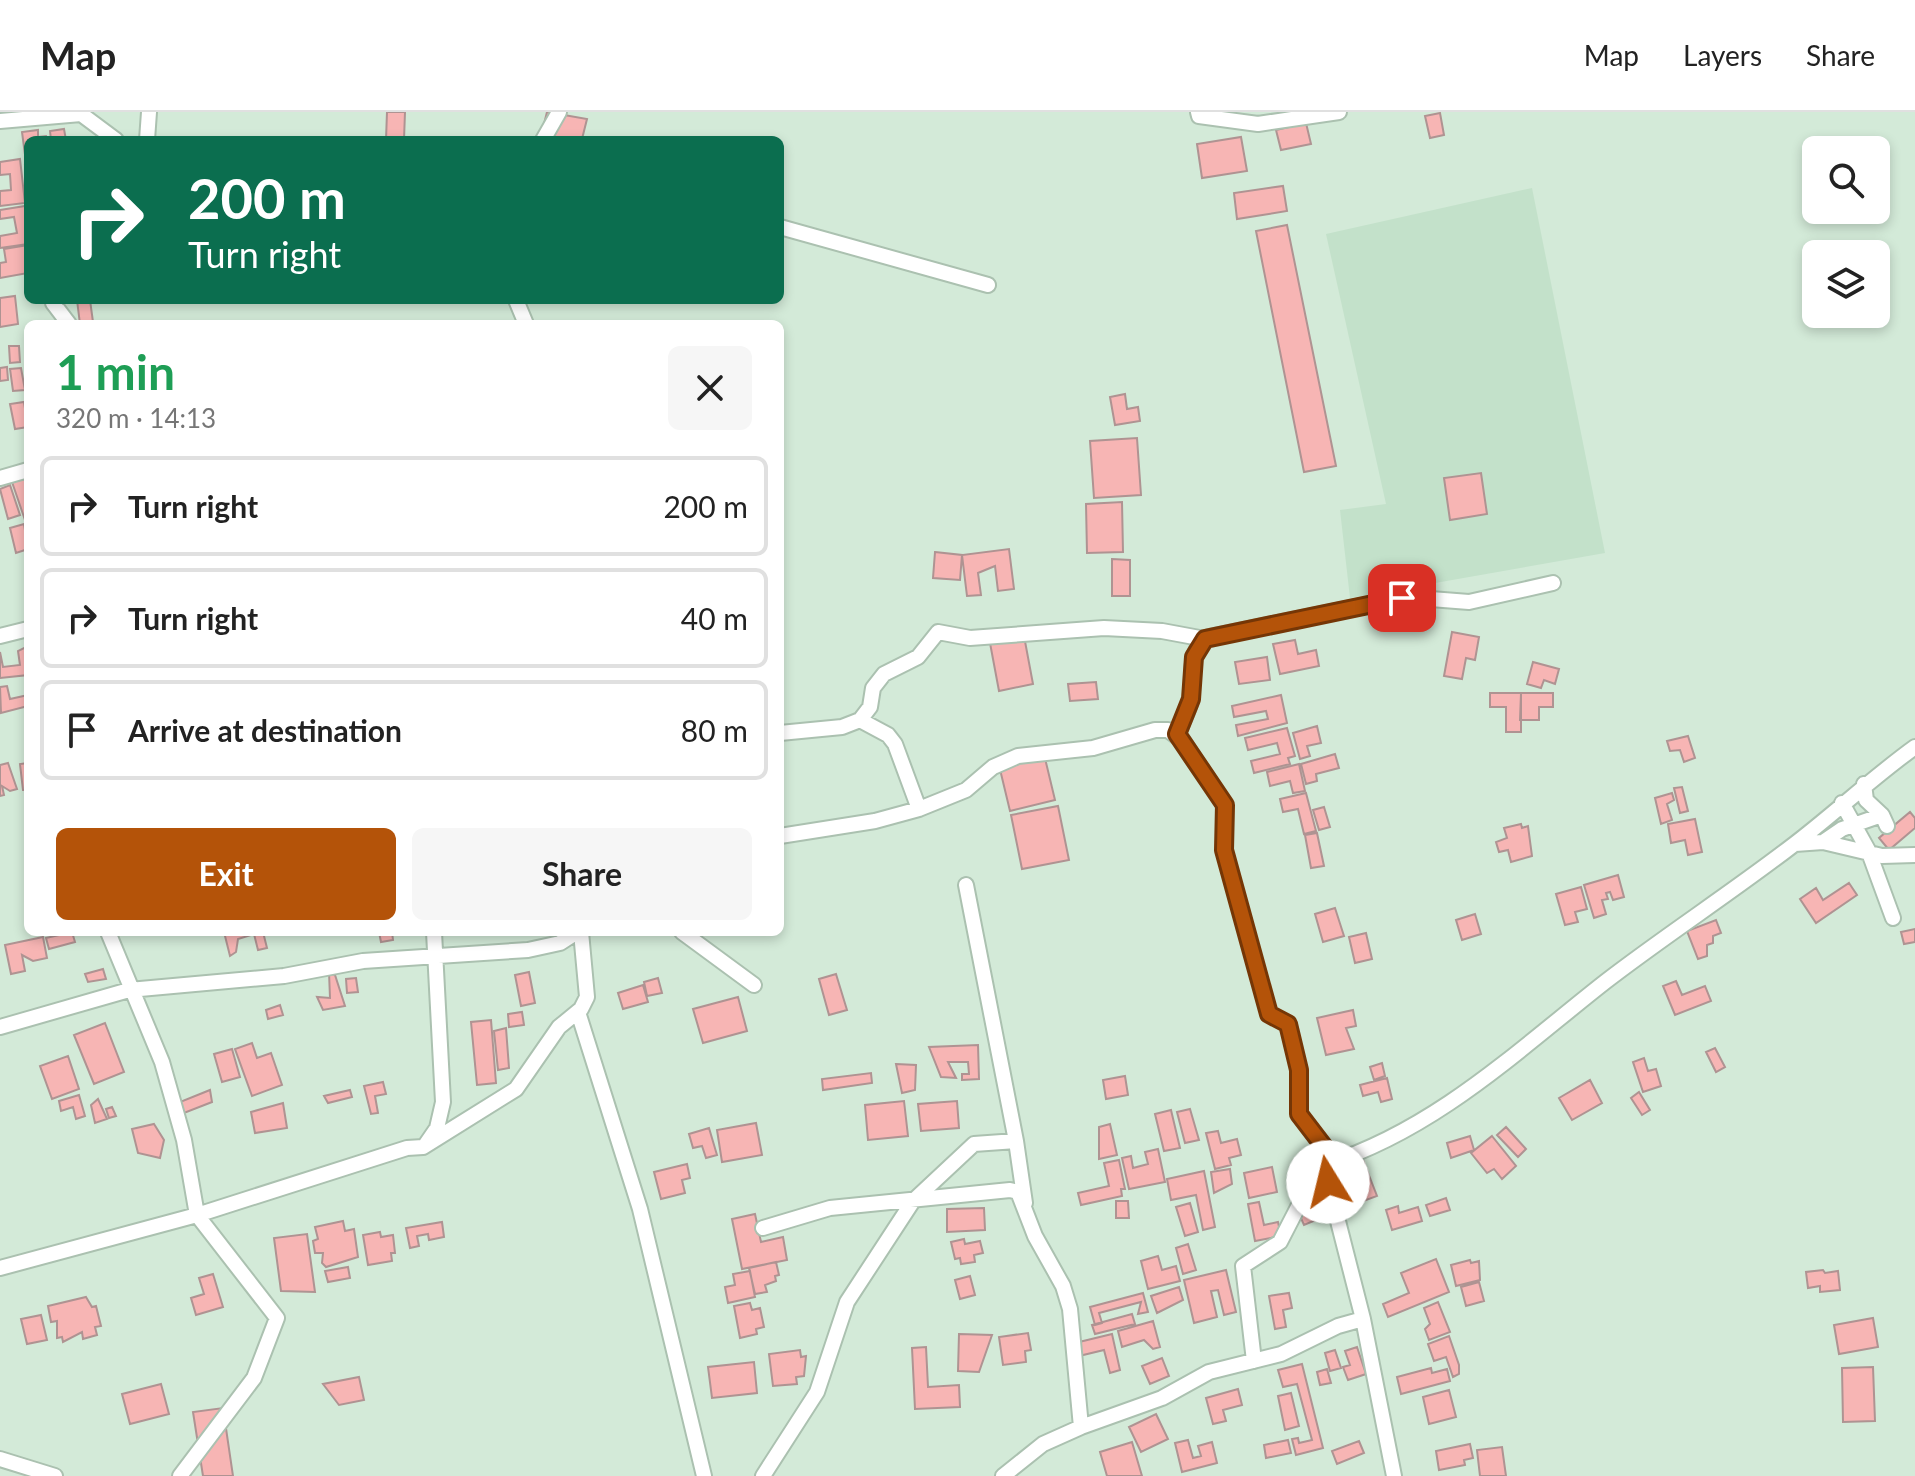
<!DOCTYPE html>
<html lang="en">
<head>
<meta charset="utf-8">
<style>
  :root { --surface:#fff; --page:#f6f6f6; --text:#222; --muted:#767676; --line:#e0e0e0; --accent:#b45309 }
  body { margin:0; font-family:Lato,sans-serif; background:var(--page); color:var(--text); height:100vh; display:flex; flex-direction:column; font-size:30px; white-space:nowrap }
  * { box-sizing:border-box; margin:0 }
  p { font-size:26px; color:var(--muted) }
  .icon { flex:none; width:44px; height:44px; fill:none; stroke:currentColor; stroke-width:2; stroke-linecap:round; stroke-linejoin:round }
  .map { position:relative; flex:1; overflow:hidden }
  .drawer { position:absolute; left:24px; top:208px; width:760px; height:616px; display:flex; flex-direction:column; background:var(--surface); border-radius:12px; box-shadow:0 4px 12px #0003 }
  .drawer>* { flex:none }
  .banner { position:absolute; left:24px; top:24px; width:760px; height:168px; border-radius:12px; box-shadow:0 4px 12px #0003; background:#0b6e4f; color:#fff; overflow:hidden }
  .controls { position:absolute; left:1802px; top:24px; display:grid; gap:16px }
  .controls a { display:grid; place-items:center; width:88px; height:88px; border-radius:12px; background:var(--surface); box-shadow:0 4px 12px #0003; font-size:40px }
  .pin { position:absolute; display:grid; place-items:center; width:68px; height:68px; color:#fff; margin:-34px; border-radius:16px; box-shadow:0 4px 12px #0006 }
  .me { position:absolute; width:88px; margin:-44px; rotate:351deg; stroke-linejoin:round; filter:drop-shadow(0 0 6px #0008) }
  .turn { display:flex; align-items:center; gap:28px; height:168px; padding:0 32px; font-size:36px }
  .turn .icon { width:104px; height:104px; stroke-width:2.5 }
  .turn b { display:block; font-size:56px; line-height:68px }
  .round { display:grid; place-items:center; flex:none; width:84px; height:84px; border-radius:12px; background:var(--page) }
  .headline { display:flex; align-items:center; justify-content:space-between; height:136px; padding:0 32px }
  h1 { font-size:48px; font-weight:700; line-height:60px; color:#1e9e55 }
  .button { display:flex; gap:16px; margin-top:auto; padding:16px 32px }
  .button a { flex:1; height:92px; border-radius:12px; background:var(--accent); color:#fff; font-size:32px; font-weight:700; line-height:92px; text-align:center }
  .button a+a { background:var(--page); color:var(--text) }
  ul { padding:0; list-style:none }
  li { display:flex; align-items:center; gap:24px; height:100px; margin:0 16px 12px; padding:0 16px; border:4px solid var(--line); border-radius:12px }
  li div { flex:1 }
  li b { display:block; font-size:30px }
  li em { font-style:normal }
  header { display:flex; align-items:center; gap:48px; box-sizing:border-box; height:112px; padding:0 40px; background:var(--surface); border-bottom:2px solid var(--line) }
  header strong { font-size:38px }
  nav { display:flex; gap:44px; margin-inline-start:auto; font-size:28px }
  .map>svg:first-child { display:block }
</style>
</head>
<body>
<header>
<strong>Map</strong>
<nav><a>Map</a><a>Layers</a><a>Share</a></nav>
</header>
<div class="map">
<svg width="1915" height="1364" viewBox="0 0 1915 1364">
  <rect width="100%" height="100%" fill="#d3ead8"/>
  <path fill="#c3e1ca" d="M1532,76l73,365 -255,45 -10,-88 46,-6 -60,-270z"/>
  <path fill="#f7b5b4" stroke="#af9392" stroke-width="2" d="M387,0h18l-1,28h-18z
    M547,0l40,7 -5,20 5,1h-47z
    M1440,1l4,22 -14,3 -5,-22z
    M1306,11l5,21 -30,6 -5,-20z
    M64,17l2,11h-15l-1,-9z
    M38,18v7l8,-1 1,4h-19l-2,22 -4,-30z
    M1241,25l6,34 -45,7 -5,-34z
    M20,47l5,44 -25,3v-15l11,-1 -1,-16 -10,1v-13z
    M25,53h3v39z
    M1283,74l4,25 -50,8 -3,-26z
    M25,94l3,38 -28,4v-12l17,-3 -3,-16 -14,2v-9z
    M1287,113l49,241 -32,6 -48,-241z
    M28,133v28l-28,5v-15l6,-1 -2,-13z
    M15,184l3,28 -18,3v-29z
    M77,188h13l3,22 -13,2z
    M9,234h10l1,16 -10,1z
    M7,255l1,13 -8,1v-13z
    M21,256l4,22 -12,1 -3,-22z
    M1125,282l2,15 11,-2 2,14 -25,4 -5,-28z
    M24,290l4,25 -13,2 -5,-25z
    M1137,326l4,57 -47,3 -4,-57z
    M1481,361l6,41 -37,6 -6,-42z
    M24,366l4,12 -3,30 -13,-38z
    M10,373l10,30 -12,4 -8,-30z
    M1122,390l1,50 -36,1 -1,-49z
    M24,412l4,25 -12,4 -6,-25z
    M1009,437l5,40 -16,2 -3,-25 -17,7 3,22 -14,1 -5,-41z
    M935,440l27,3 -2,25 -27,-2z
    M1112,447l18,1v36h-18z
    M1452,520l27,5 -4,23 -9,-2 -4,21 -18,-3z
    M1024,524l9,48 -34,7 -9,-48z
    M1295,528l3,14 18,-4 3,16 -39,8 -7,-30z
    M28,534v29l-28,3v-26l3,15 17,-2 -2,-14z
    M1267,545l3,23 -31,4 -4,-22z
    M1533,550l26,7 -4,15 -11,-4 -3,8 -14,-4z
    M1096,570l2,17 -28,2 -2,-17z
    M7,574l3,13 18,-4v11l-27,7 -1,-26z
    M1490,581h31v39h-15v-25h-16z
    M1521,581h32v14h-14v13h-19z
    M1281,583l6,28 -49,13 -2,-11 32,-6 -2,-8 -32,6 -2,-11z
    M1317,614l4,17 -14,3 3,10 -10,3 -7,-26z
    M1287,616l8,28 -7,2 2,6 -36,9 -3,-12 29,-7 -3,-11 -29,7 -3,-12z
    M1688,624l7,22 -11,4 -4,-12 -10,1 -3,-10z
    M1043,638l12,50 -45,11 -12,-50z
    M1335,642l4,14 -23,6 1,7 -11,3 -5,-20z
    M8,651l9,26 -7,2 -8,-5 2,9 -4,1v-31z
    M28,651v27h-5l-3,-26z
    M1299,652l6,27 -12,2 -3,-12 -20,5 -3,-14z
    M1682,675l6,24 -8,2 -6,-25z
    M1306,681l10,38 -12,3 -6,-25 -15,3 -3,-13z
    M1672,681l2,7 -7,4 5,16 -11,4 -6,-26z
    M1058,694l11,54 -47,9 -11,-54z
    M1324,695l6,20 -11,3 -6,-20z
    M1910,700l5,6v10l-26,22 -10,-12z
    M1695,707l7,33 -14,3 -3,-15 -14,3 -3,-19z
    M1521,712l1,4 6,-2 4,30 -21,6 -3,-12 -9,2 -3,-10 11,-4 -3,-10z
    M1317,721l7,33 -13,2 -6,-33z
    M1618,763l6,22 -11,3 -3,-8 -4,1 2,6 -6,1 4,14 -12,4 -10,-33z
    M1849,771l8,12 -41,28 -16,-24 16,-11 7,12z
    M1581,775l6,22 -12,3 3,10 -13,3 -9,-31z
    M1335,796l9,28 -21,6 -8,-28z
    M1475,802l6,20 -19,6 -6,-20z
    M1716,808l5,13 -8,3v7l-6,2v11l-9,3 -11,-28z
    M1915,817v13l-11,2 -3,-12z
    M72,820l3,10 -26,7 -3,-11z
    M224,820h39l4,16 -9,2 -4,-16 -16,5 -2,13 -6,4z
    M379,820h13l1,8 -12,2z
    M1366,821l6,26 -17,4 -6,-26z
    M43,825l4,21 -14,3 -11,-6 3,16 -14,3 -6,-29z
    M103,857l3,10 -18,3 -3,-8z
    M329,860l6,3 10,31 -22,4 -6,-13 13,1z
    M529,860l6,31 -14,3 -6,-31z
    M836,862l11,36 -18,5 -10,-36z
    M356,866l2,14 -11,1 -1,-14z
    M658,866l4,15 -15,3 -3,-14z
    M1676,869l6,14 23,-9 6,15 -36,14 -12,-29z
    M643,873l5,17 -25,7 -5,-16z
    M738,885l9,34 -44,12 -10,-34z
    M280,893l3,10 -15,4 -2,-9z
    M1353,898l3,16 -10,2 8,21 -28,6 -9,-37z
    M522,900l2,13 -15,2 -1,-13z
    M491,908l5,63 -19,2 -6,-63z
    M105,911l19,49 -30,12 -20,-49z
    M506,916l3,40 -11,2 -4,-39z
    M252,931l5,15 14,-5 11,32 -30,11 -17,-47z
    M978,933l1,34 -17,1v-6h7l-1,-12h-20l8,16 -15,-1 -12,-30z
    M1715,936l10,19 -9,5 -10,-20z
    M232,937l8,28 -18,5 -8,-28z
    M68,944l11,33 -27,10 -12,-33z
    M1644,946l4,13 8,-2 5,17 -18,6 -10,-30z
    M1382,951l3,13 -11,4 -4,-13z
    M896,952l20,1 -1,25 -13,3z
    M871,961l1,10 -49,7 -1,-11z
    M1125,964l3,19 -22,4 -3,-19z
    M1387,966l5,21 -11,3 -3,-10 -15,4 -3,-11z
    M1590,968l12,23 -30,17 -13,-22z
    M383,970l3,12 -11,2 3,17 -7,1 -7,-28z
    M210,978l2,12 -28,11 -4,-11z
    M350,978l2,7 -24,6 -4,-7z
    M1639,980l11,18 -8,5 -11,-17z
    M79,983l6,21 -9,3 -3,-12 -12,4 -2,-10z
    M98,987l9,20 -12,4 -4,-18z
    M904,989l4,35 -40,4 -3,-35z
    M957,989l2,27 -38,3 -3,-27z
    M283,991l4,25 -32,5 -4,-21z
    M112,995l4,9 -7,2 -3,-9z
    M1190,997l9,31 -14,3 -8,-31z
    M1171,998l9,38 -16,3 -9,-37z
    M756,1011l6,32 -40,7 -5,-32z
    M154,1012l10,16 -4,18 -22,-5 -6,-24z
    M1110,1012l7,31 -18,4v-32z
    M1506,1015l20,22 -8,8 -21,-22z
    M709,1016l8,27 -11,3 -4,-12 -9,2 -4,-14z
    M1218,1019l3,12 16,-4 4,16 -12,3 2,7 -16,4 -9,-36z
    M1470,1024l4,14 -23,8 -4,-15z
    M1492,1024l24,30 -14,13 -8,-10 -7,4 -16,-20z
    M1158,1037l7,33 -36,7 -7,-31 9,-2 2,12 15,-4 -3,-12z
    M1119,1048l6,29h-4l1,7 -41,9 -3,-12 31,-7 -5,-23z
    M1363,1048l14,36 -27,10 -3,-10 14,-6 -4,-13 -19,7 -4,-13z
    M687,1052l3,14 -8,2 3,13 -24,6 -7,-27z
    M1272,1055l5,25 -28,6 -5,-25z
    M1230,1057l2,15 -18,9 -3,-21z
    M1204,1059l11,56 -12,3 -7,-35 -25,5 -4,-21z
    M1446,1086l4,12 -20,6 -4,-11z
    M1116,1089h12l1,17h-13z
    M1259,1090l5,23 14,-3 3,14 -26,5 -7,-37z
    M1190,1091l8,29 -13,4 -9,-29z
    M1398,1094l1,7 19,-6 4,14 -30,9 -6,-20z
    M984,1096l1,22 -38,2v-23z
    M1312,1099l4,9 -12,5 -4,-9z
    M755,1102l6,28 22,-5 4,23 -45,9 -10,-50z
    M343,1109l2,10 9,-2 4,28 -32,10 -4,-4 1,-10h-8l-2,-12 5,-2 -3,-12z
    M442,1110l2,15 -15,3 -1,-6 -11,2 2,10 -9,2 -4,-20z
    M380,1120l1,5 12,-2 2,18h-4l1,8 -24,4 -5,-30z
    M307,1122l8,58 -34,-1 -7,-53z
    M964,1127l1,5 15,-3 3,12 -9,2 1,7 -14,2 -1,-6 -5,1 -4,-17z
    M1188,1132l8,26 -13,4 -7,-26z
    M1158,1144l4,14 14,-4 4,15 -32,8 -7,-28z
    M1436,1147l13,33 -61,25 -5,-13 26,-11 -8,-20z
    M1470,1148l1,3 8,-2 1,19 -24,6 -5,-21z
    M776,1150l3,13 -4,1 1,5 -11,4 2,7 -12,2 -6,-26z
    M348,1155l2,11 -22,4 -3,-11z
    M1226,1158l10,42 -12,3 -6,-25 -7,1 6,26 -23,6 -10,-43z
    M1823,1158l2,3 13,-2 2,19 -20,2v-6l-12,2 -2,-16z
    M750,1159l5,26 -27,6 -3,-16 10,-2 -2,-11z
    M213,1162l10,33 -27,8 -5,-17 13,-4 -5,-16z
    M970,1164l5,19 -15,4 -5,-19z
    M1479,1170l5,19 -18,5 -5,-19z
    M1179,1175l4,13 -26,13 -6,-17z
    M1143,1181l5,19 -10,2 3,-12 -42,11 3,10 -7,2 -5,-18z
    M1289,1181l3,15 -9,2 3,17 -11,2 -6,-33z
    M86,1185l6,10 4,-1 5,20 -6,1 2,8 -14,4 -1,-7 -19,10 -1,-5 -5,1v-17l-6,1 -3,-16z
    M1438,1190l12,30 -21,8 -4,-11 5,-5 -6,-16z
    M750,1191l2,7 8,-2 4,19 -8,2 1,5 -17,4 -6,-32z
    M1132,1202l3,10 -40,10 -3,-9z
    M41,1203l6,25 -20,4 -6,-25z
    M1873,1206l5,29 -39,7 -5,-29z
    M1153,1209l7,26 -7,2 -9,-9 -22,7 -4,-16z
    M1028,1221l3,17 -6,1 1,11 -23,3 -4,-28z
    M959,1222l33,1 -13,37 -21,-1z
    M1112,1222l8,36 -10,3 -6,-23 -25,6 -4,-13z
    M1449,1224l10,29v9l-6,3 -7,-20 -12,4 -6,-17z
    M926,1235l2,40 31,-2 1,22 -45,2 -3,-61z
    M1357,1235l9,27 -18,6 -5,-13 7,-2 -5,-14z
    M800,1238l1,7 5,-1 -2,20 -8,1 1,7 -24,2 -4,-32z
    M1335,1238l6,18 -11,3 -5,-18z
    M1162,1246l7,18 -19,8 -8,-18z
    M754,1250l3,31 -45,5 -4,-31z
    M1302,1252l21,84 -27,7 -4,-16 6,-1 1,5 13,-3 -15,-56 -14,3 -5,-17z
    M1873,1255l2,54 -32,1 -1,-54z
    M1431,1256l1,5 15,-4 3,12 -49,13 -4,-17z
    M1327,1257l4,14 -11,2 -3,-13z
    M359,1265l5,23 -25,5 -16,-21z
    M161,1272l8,30 -39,10 -8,-30z
    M1238,1277l4,16 -19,5 3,11 -13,3 -7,-26z
    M1449,1278l7,27 -27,7 -6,-27z
    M1291,1281l8,33 -14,4 -7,-34z
    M223,1296l10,68h-30l-10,-64z
    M1156,1302l12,25 -27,13 -12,-25z
    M1188,1328l5,18 8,-2 -3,-10 14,-4 5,21 -35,9 -7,-29z
    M1288,1328l3,13 -25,5 -2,-13z
    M1359,1329l5,12 -27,11 -5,-13z
    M1132,1330l10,34h-35l-7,-24z
    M1470,1332l3,14 -9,2 1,5 -26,5 -3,-19z
    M1502,1335l4,29h-26l-3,-26z"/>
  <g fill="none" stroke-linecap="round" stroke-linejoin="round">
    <g stroke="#abc1b0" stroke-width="18">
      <path id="minor" d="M1198,0l1,4 59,8 81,-12
        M0,9l81,-7 35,26
        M147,28l2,-28
        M543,28l16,-28
        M780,115l208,58
        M57,188l-4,3 16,21
        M516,188l10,24
        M0,366l28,-8
        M0,524l28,-7
        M860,608l28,15 7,9 24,65
        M780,621l62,-6 18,-7 10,-13 3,-19 11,-14 34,-17 20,-25 32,6 134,-10 58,3 43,8
        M1177,622c4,-9 10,-20 13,-30 5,-22 -5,-54 19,-67l196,-40 64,5 84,-19
        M1864,672l2,16 16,15
        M1842,691l26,47 25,68
        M780,724l95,-15 44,-12 47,-19 27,-23 25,-11 75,-8 62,-18h13l15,11 42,64 -1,45 45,164 19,10 11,46v44l26,34 3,34 35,137 31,157
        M1823,730l59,14 33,-1
        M1795,732l28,-2 19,-13 40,-14 5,11
        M966,773l50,256
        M108,820l54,130 22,78 13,75 80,103 -23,60 -74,98
        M682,820l72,53
        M578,900l62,197 64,267
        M0,915l129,-37 155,-14 79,-15 165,-11 32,-7 17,-11
        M426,1032l11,-16 6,-26 -9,-170
        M1327,1052c109,-35 190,-113 278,-182 61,-47 126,-89 187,-136 42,-32 80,-68 123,-99
        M763,1116l67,-20 180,-18 8,2 17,44 28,50 7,23 11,118
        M0,1156l197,-53 210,-67 16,-1 93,-58 43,-62 22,-18 6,-12 -6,-65
        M1254,1249l-11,-95 37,-24 18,-35 19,-12 11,-13
        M0,1347l55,17
        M763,1364l54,-84 30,-90 66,-101 61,-57 42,-3 9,62
        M1003,1364l40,-32 38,-17 81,-29 47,-26 72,-18 57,-28 25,-7"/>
    </g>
    <use href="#minor" stroke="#fff" stroke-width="14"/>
  </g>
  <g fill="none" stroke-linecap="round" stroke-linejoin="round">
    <g stroke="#753606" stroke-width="20">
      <path id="route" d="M1328,1070l-3,-34 -26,-34v-44l-11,-46 -19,-10 -45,-164 1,-45 -48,-71 14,-35 3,-42 11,-18 197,-41"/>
    </g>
    <use href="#route" stroke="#b45309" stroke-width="14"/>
  </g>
</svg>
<div class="controls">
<a><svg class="icon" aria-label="search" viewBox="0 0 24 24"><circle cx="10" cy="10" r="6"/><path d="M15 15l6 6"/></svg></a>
<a><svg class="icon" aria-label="layers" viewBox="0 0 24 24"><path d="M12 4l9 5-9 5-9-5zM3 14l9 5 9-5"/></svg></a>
</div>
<div class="pin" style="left:1402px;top:486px;background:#d93025"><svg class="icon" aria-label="arrive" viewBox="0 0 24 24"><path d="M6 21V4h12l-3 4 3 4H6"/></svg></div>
<svg class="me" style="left:1328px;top:1070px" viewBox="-20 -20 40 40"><circle r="19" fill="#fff"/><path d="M0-13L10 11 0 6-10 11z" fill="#b45309"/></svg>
<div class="banner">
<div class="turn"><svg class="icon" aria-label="right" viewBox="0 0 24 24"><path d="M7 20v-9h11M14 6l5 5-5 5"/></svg><div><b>200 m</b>Turn right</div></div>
</div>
<section class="drawer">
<div class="headline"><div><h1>1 min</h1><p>320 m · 14:13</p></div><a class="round"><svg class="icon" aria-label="close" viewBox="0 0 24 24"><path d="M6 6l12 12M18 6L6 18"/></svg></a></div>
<ul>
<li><svg class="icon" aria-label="right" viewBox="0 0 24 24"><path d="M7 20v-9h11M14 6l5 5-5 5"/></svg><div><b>Turn right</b></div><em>200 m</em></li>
<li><svg class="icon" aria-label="right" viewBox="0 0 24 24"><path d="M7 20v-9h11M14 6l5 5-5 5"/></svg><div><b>Turn right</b></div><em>40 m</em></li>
<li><svg class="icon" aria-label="arrive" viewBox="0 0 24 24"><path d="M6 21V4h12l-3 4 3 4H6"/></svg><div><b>Arrive at destination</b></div><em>80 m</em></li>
</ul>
<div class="button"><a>Exit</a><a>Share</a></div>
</section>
</div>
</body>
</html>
